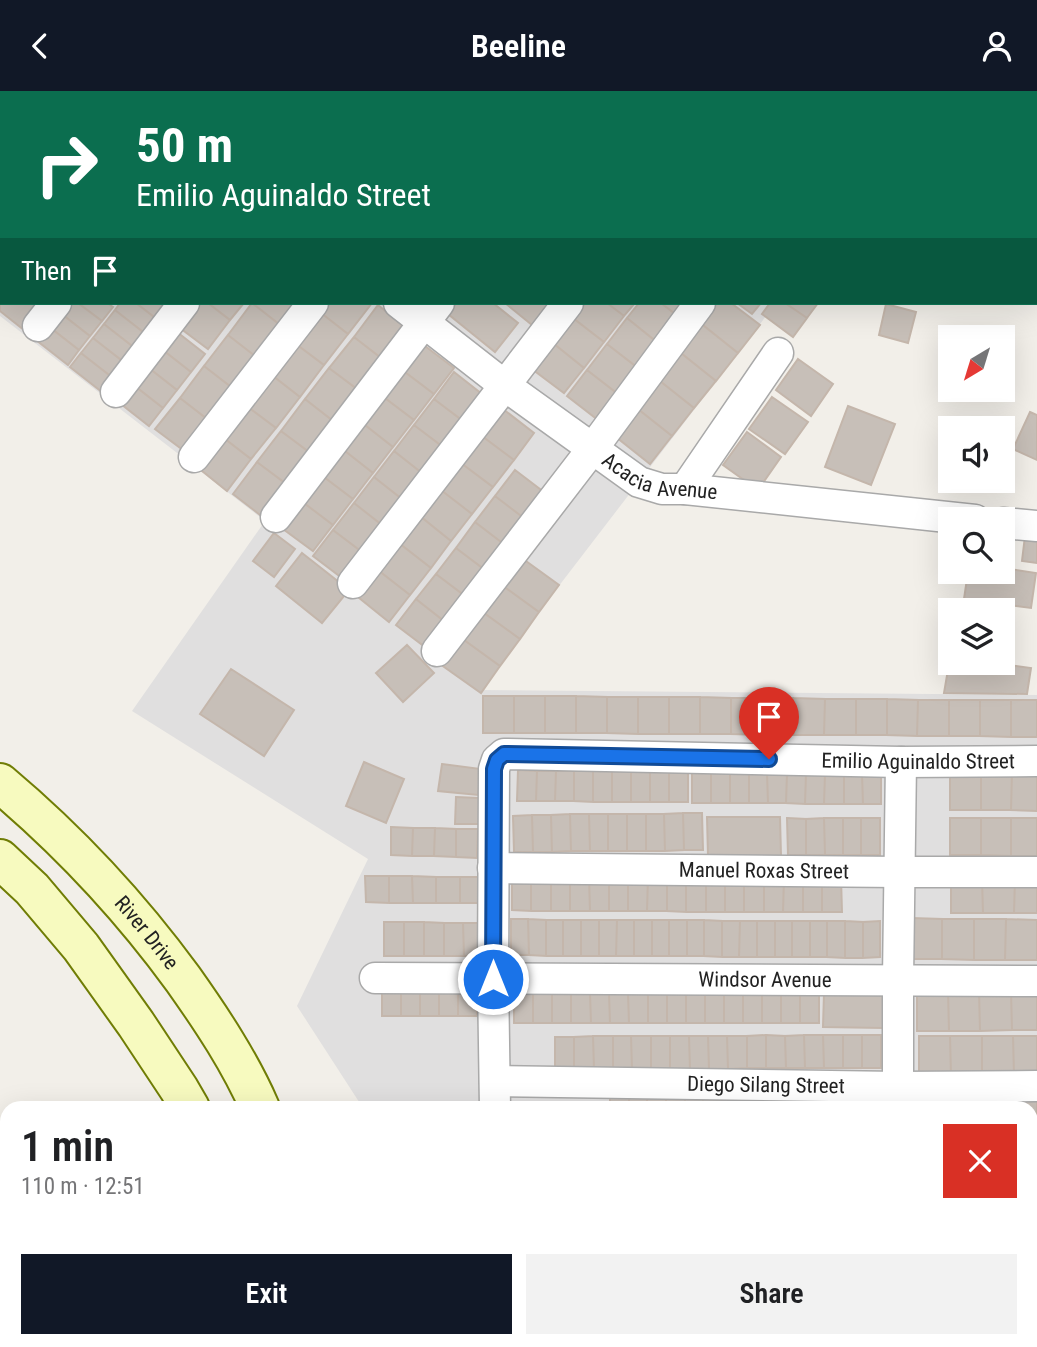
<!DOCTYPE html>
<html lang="en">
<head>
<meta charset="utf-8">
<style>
  :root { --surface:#fff; --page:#f2f2f2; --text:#202124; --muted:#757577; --accent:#111827 }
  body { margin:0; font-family:"Roboto Condensed",sans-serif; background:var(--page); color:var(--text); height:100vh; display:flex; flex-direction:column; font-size:26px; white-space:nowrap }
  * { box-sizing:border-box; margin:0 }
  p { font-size:23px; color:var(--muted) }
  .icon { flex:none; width:38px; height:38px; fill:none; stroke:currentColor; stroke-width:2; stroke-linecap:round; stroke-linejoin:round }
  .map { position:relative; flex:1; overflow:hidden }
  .drawer { position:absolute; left:0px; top:1010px; width:1038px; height:247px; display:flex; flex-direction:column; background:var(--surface); border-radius:21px 21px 0 0; box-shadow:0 7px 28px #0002 }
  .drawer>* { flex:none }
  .banner { position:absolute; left:0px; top:0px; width:1038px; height:214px; box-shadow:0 7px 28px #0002; background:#0b6e4f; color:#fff; overflow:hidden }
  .needle { width:46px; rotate:218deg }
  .buttons { position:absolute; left:938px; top:234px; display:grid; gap:14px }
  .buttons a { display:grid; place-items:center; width:77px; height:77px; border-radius:0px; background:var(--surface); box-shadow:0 7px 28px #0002; font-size:35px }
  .pin { position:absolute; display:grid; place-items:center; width:60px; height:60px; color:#fff; margin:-72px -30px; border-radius:50% 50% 50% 0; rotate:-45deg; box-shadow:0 0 7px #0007 }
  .pin .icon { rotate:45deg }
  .me { position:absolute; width:77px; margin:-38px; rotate:0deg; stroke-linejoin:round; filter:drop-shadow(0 0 5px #0008) }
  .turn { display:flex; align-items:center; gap:24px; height:147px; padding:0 21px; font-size:32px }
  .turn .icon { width:91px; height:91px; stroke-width:2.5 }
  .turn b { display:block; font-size:49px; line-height:60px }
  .then { display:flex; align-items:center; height:66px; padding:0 21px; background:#0003; gap:14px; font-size:26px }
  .round { display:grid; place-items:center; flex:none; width:74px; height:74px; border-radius:0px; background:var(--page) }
  .headline { display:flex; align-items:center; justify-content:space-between; height:119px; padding:0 21px }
  h1 { font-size:42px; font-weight:600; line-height:52px }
  .cta { display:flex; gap:14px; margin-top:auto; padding:14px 21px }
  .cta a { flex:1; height:80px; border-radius:0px; background:var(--accent); color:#fff; font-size:28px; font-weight:600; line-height:80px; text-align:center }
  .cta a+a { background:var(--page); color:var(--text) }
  header { display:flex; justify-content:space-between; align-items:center; height:91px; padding:0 21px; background:var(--accent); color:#fff; font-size:32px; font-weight:600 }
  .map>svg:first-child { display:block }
</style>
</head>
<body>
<header><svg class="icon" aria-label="back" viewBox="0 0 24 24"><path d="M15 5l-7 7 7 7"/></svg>Beeline<svg class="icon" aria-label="person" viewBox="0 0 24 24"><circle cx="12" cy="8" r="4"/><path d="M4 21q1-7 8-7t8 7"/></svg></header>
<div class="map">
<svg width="1037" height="1256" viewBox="0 0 1037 1256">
  <rect width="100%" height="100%" fill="#f2efe9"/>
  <path fill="#e0dfdf" d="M0,0h1037v212l-1,-210h-1034v210h774l-297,387 558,5v598l-6,-1v-184h-668l-66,-102 71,-147 -236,-148 133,-190 -265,-205z"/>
  <path fill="#c7bfb8" stroke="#c4b6ab" stroke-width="2" d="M153,0h47l-1,2h-44z
    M671,0h45l2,2h-48z
    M2,196v16h42l-20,27 -24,-19v-22z
    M64,212h14l24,18 -12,15 -32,-25z
    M78,212h29l6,4 -11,14z
    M120,212h16l22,17 -11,15 -32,-25z
    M136,212h29l4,3 -11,14z
    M200,212h8l22,17 -22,29 -28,-21z
    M208,212h36l-14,17z
    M252,212l32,25 -25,31 -31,-24z
    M252,212h51l-19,25z
    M322,212h50l-24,31 -32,-25z
    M456,212h37l25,20 -23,29 -47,-38z
    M505,212h52l-20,26z
    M585,212h22l17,13 -20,26 -31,-24z
    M607,212h28l-11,13z
    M639,212h22l18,14 -21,26 -31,-25z
    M661,212h29l-11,14z
    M713,212h18l29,22 -22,28 -40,-32z
    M737,212h24l-9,11z
    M770,212h15l22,15 -14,19 -31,-23z
    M785,212h33l-11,15z
    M886,213l30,8 -8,31 -29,-8z
    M378,214l31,25 -24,31 -31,-24z
    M316,218l32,25 -24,31 -32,-24z
    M115,219l32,25 -11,14 -32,-25z
    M58,220l32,25 -11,14 -32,-25z
    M573,227l31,24 -20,26 -31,-25z
    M627,227l31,25 -20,25 -31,-24z
    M698,230l40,32 -22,28 -40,-32z
    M104,233l32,25 -11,14 -32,-25z
    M47,234l32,25 -11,15 -32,-25z
    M177,241l28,22 -14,18 -28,-22z
    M228,244l31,24 -24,31 -31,-24z
    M354,246l31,24 -24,31 -32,-24z
    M93,247l32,25 -12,15 -32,-25z
    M292,250l32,24 -24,32 -32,-25z
    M421,252l33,25 -20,26 -33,-25z
    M553,252l31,25 -20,25 -32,-24z
    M607,253l31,24 -20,26 -31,-24z
    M676,258l40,32 -22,27 -39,-31z
    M163,259l28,22 -14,18 -28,-22z
    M81,262l32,25 -11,14 -32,-25z
    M798,268l35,25 -22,32 -35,-26z
    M204,275l31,24 -24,32 -31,-24z
    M149,277l28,22 -14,18 -28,-22z
    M329,277l32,24 -24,32 -32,-25z
    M401,278l33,25 -20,26 -33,-25z
    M587,279l31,24 -20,26 -31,-24z
    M268,281l32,25 -24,31 -32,-24z
    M454,281l33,26 -20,26 -33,-25z
    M655,286l39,31 -22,28 -39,-31z
    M135,295l28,22 -14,18 -28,-22z
    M381,304l33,25 -21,27 -33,-26z
    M772,306l36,25 -23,32 -36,-25z
    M180,307l31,24 -24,31 -32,-24z
    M305,308l32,25 -24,31 -32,-24z
    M434,308l33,25 -20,26 -33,-25z
    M244,313l32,24 -25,31 -31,-24z
    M633,314l39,31 -22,28 -39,-31z
    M848,315l47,18 -24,61 -46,-18z
    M503,318l31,24 -20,27 -32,-24z
    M1030,321l7,3v45l-24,-11z
    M360,330l33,26 -20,26 -33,-26z
    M414,334l33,25 -20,27 -33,-26z
    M281,340l32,24 -24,31 -32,-24z
    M747,341l34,25 -23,33 -35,-25z
    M220,344l31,24 -24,32 -31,-25z
    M482,345l32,24 -21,27 -32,-24z
    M340,356l33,26 -20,26 -33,-25z
    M394,360l33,26 -20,26 -33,-26z
    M257,371l32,24 -25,32 -31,-24z
    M461,372l32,24 -21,27 -31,-24z
    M515,379l34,26 -20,26 -34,-26z
    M320,383l33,25 -20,26 -33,-25z
    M374,386l33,26 -20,26 -33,-26z
    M441,399l31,24 -21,27 -31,-25z
    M495,405l34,26 -20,26 -34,-26z
    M300,409l33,25 -20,26 -34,-25z
    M354,412l33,26 -21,26 -33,-25z
    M420,425l31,25 -20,27 -32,-25z
    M475,431l34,26 -20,25 -33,-25z
    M333,439l33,25 -20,26 -33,-25z
    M1003,441l9,1 -2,24 -7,-1z
    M274,442l21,16 -21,28 -21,-16z
    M1025,445l12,1v26l-15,-2z
    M399,452l32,25 -21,27 -32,-25z
    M456,457l33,25 -20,26 -33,-25z
    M302,462l47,37 -27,33 -46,-37z
    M519,465l40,29 -20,27 -40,-29z
    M1003,477l33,5 -5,35 -67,-9 4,-27h35z
    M378,479l32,25 -21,27 -31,-25z
    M436,483l33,25 -20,26 -33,-26z
    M499,492l40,29 -19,27 -40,-29z
    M416,508l33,26 -20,25 -33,-25z
    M480,519l40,29 -20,27 -40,-29z
    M460,546l40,29 -19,27 -41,-29z
    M407,554l27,28 -31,29 -27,-29z
    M950,567v5h43l38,5 -4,26 -83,-1z
    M231,578l63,41 -30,46 -64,-42z
    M483,605h31v37h-31z
    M514,605h31v37h-31z
    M545,605h31v37h-31z
    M576,605l31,1v36h-31z
    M607,606h31v37l-31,-1z
    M638,606h31v37h-31z
    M669,606h31v37h-31z
    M700,606l31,1v36h-31z
    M731,607h31l1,37 -32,-1z
    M762,607h31l1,37h-31z
    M793,607l32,1 -1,36h-30z
    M825,608h31v36h-32z
    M856,608h31v36h-31z
    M887,608l31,1 -1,36 -30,-1z
    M918,609h31v36h-32z
    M949,609h31v36h-31z
    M980,609h31v37l-31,-1z
    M1011,609h26v37h-26z
    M364,671l40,17 -18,44 -40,-17z
    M442,673l39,5 -3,26 -40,-4z
    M518,679l19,1 -1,30h-19z
    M537,680h19l-1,30h-19z
    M556,680h18v30h-19z
    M574,680h19v31l-19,-1z
    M593,680h19v31h-19z
    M612,680h19v31h-19z
    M631,680h19v31h-19z
    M650,680l19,1v30h-19z
    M669,681h19v30h-19z
    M950,681h31v38h-31z
    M981,681l31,1 -1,37h-30z
    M692,682h19v30h-19z
    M711,682h19v30h-19z
    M730,682h19v30h-19z
    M749,682h18l1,30h-19z
    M767,682l20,1 -1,29h-18z
    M1012,682h25v38l-26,-1z
    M787,683h19l-1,30 -19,-1z
    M806,683h19l-1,30h-19z
    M825,683h19v30h-20z
    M844,683h18l1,30h-19z
    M862,683h19v30h-18z
    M456,706l23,1v26h-24z
    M683,722h19l1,37h-19z
    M683,722l1,37 -19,1 -1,-37z
    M570,723l1,37 -19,1 -1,-37z
    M570,723h19l1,37h-19z
    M589,723h19v37h-18z
    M608,723h19v37h-19z
    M627,723h19v37h-19z
    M646,723h18l1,37h-19z
    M532,724l1,37h-19l-1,-36z
    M532,724h19l1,37h-19z
    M707,726h73l1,39h-73z
    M787,727l19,1v36h-18z
    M824,727l1,37h-19v-36z
    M824,727h19v37h-18z
    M843,727h18v37h-18z
    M861,727h19v37h-19z
    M950,727h31v37h-31z
    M981,727h30v38l-30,-1z
    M1011,727h26v38h-26z
    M391,736l22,1 -1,28 -21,-1z
    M413,737h22l-1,28h-22z
    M435,737l21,1v28l-22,-1z
    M456,738h22l-1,29 -21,-1z
    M365,785h24v27l-23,-1z
    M389,785h23l1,27h-24z
    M412,785l24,1v26h-23z
    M436,786h24v26h-24z
    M460,786h23v26h-23z
    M512,786h19v34l-19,-1z
    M531,786h20v34h-20z
    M551,786h19v34h-19z
    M570,786h19l1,34h-20z
    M589,786h20v34h-19z
    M609,786h19v34h-19z
    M628,786h20l-1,34h-19z
    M648,786l19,1v33h-20z
    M686,786v35l-19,-1v-33z
    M686,786h20v35h-20z
    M706,786l19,1v34h-19z
    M725,787h19v34h-19z
    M744,787h20v34h-20z
    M764,787h20l-1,34h-19z
    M784,787h19v34h-20z
    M803,787h19v34h-19z
    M822,787h19l1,34h-20z
    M951,787l31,1 1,34h-32z
    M982,788h33l-1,34h-31z
    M1015,788h22v34h-23z
    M911,827l31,1v40h-32z
    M511,828h17l1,36h-18z
    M528,828l18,1v36l-17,-1z
    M942,828h32v41l-32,-1z
    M974,828h32l-1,41h-31z
    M1006,828l31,1v40h-32z
    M546,829h17v36h-17z
    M563,829h18v36h-18z
    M581,829h18v36h-18z
    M599,829h18l-1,36h-17z
    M617,829h17v36h-18z
    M634,829h18v36h-18z
    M652,829h17v36h-17z
    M669,829h18v36h-18z
    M687,829h17v36h-17z
    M704,829l18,1v36l-18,-1z
    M722,830h18l-1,36h-17z
    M740,830h17v36h-18z
    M757,830h18v36h-18z
    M775,830h17v36h-17z
    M792,830h18v36h-18z
    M810,830h17v36h-17z
    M827,830h18v37l-18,-1z
    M845,830l18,1v36h-18z
    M880,830v36l-17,1v-36z
    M384,831h20v34h-20z
    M404,831h20v34h-20z
    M424,831l20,1v33h-20z
    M444,832h19l1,33h-20z
    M463,832h20v33h-19z
    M382,892h19v33h-19z
    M401,892h19v33h-19z
    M420,892l19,1v32h-19z
    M439,893h19v32h-19z
    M458,893h19v32h-19z
    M1037,899v40h-25l-1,-39z
    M917,900h31l1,40h-32z
    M948,900h31l1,40h-31z
    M979,900h32l1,39 -32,1z
    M514,902h19v30h-19z
    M533,902h19v30h-19z
    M552,902h19v30h-19z
    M571,902h19l1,30h-20z
    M590,902h19l1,30h-19z
    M609,902h19l1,30h-19z
    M628,902h20v30h-19z
    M648,902h19v30h-19z
    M667,902h19v30h-19z
    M686,902h19v30h-19z
    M705,902h19v30h-19z
    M724,902h19v30h-19z
    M743,902h19v30h-19z
    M762,902h19v30h-19z
    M781,902h19v30h-19z
    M800,902h19v30h-19z
    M824,902l59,1v34l-60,-1z
    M766,944v33h-19v-32z
    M766,944l19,1 1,32h-20z
    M804,944l1,33h-19l-1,-32z
    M804,944h19l1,33h-19z
    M823,944h20v33h-19z
    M843,944h19v33h-19z
    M862,944h19v33h-19z
    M593,945l1,33h-20v-32z
    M593,945h20v33h-19z
    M613,945h18l1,33h-19z
    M631,945h20v33h-19z
    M651,945h19v33h-19z
    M670,945h19l1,33h-20z
    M689,945h19l1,33h-19z
    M708,945h19l1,33h-19z
    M727,945h20v32l-19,1z
    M919,945h31l1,40 -32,1z
    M950,945h32v40h-31z
    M982,945h31l1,39 -32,1z
    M1013,945h24v39h-23z
    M555,946h19v32h-19z
    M740,1003l1,14h-19v-13z
    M740,1003l19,1v13h-18z
    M796,1003v14h-18v-13z
    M629,1004h18v13h-18z
    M629,1004v13h-19v-12z
    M647,1004h19v13h-19z
    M666,1004h19v13h-19z
    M685,1004h18v13h-18z
    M703,1004h19v13h-19z
    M759,1004h19v13h-19z
    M913,1005h32v12h-32z
    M945,1005h32v12h-32z
    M977,1005l31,1v11h-31z
    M1008,1006h29v41h-6v-30h-23z
    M821,1008l19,1v8h-19z
    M840,1009h19v8h-19z
    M859,1009l19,1v7h-19z
    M1031,1051h6v41h-6z"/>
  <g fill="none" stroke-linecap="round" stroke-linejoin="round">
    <g stroke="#a9a9a9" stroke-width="33">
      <g id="street">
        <path d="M127,0l2,2"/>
        <path d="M913,0l3,2"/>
        <path d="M86,2l1,-2"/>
        <path d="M218,2l2,-2"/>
        <path d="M343,2l2,-2"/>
        <path d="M470,2l1,-2"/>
        <path d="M600,2l1,-2"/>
        <path d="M733,2l1,-2"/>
        <path d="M856,2l1,-2"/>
        <path d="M1023,2l1,-2"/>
        <path d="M0,113l2,-2"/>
        <path d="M1036,152h1"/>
        <path id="s1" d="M399,212l105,82 135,97 23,7h23l290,31"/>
        <path d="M38,235l18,-23"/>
        <path d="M116,301l68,-89"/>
        <path d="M194,366l119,-154"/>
        <path d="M685,398l93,-136"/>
        <path d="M276,426l163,-214"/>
        <path d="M1003,432l34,3"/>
        <path d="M353,492l215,-280"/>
        <path d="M437,560l156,-203 107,-145"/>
        <path id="s2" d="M493,777l406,4h138"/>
        <path id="s3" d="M375,887l662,3"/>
        <path id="s4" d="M495,990l403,6 139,-1"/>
        <path id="s5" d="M495,1017l-2,-129 1,-210 3,-9 7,-6 397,8 136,-1"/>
        <path d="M898,1017v-129l3,-217"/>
        <path d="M1031,1105h6"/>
      </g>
    </g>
    <g stroke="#707d05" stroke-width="42">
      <g id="secondary">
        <path id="s6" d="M0,692c70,59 129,122 183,196 29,41 57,83 77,129"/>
        <path d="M0,768l32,30 49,58 55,77 43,65 11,19"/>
        <path d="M227,1256l2,-6"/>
        <path d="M293,1256l2,-6"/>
      </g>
    </g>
    <use href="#street" stroke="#fff" stroke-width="30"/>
    <use href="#secondary" stroke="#f7fabf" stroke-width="38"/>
  </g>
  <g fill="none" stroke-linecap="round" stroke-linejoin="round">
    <g stroke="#114b97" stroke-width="18">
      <path id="route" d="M493,888l1,-210 3,-9 7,-6 265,5"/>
    </g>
    <use href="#route" stroke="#1a73e8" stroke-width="12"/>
  </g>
  <g text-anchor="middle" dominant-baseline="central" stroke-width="7" stroke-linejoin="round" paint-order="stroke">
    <g font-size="21" fill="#222" stroke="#fff">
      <text stroke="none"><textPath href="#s1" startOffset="318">Acacia Avenue</textPath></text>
      <text stroke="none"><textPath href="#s5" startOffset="772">Emilio Aguinaldo Street</textPath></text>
      <text stroke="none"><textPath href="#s2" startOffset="271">Manuel Roxas Street</textPath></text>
      <text stroke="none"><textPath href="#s6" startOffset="210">River Drive</textPath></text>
      <text stroke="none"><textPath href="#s3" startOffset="390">Windsor Avenue</textPath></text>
      <text stroke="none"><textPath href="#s4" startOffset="271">Diego Silang Street</textPath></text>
    </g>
  </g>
</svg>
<div class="buttons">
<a><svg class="needle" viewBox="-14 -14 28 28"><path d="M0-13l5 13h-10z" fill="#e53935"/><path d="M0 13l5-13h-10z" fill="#757577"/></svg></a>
<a><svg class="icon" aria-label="sound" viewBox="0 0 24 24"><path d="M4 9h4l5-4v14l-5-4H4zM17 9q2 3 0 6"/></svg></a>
<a><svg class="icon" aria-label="search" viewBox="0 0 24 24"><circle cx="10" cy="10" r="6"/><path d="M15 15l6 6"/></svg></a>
<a><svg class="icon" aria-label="layers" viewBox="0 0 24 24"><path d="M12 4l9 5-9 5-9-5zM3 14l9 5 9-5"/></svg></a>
</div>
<div class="pin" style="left:769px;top:668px;background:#d93025"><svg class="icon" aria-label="arrive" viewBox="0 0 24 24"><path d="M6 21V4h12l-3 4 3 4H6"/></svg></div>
<svg class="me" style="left:493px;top:888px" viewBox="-20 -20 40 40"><circle r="17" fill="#1a73e8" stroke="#fff" stroke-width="3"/><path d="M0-11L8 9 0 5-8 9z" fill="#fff"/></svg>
<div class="banner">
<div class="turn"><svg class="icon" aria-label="right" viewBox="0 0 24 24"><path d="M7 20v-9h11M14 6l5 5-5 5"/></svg><div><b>50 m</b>Emilio Aguinaldo Street</div></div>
<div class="then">Then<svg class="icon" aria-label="arrive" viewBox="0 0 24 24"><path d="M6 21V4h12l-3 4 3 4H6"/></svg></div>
</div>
<section class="drawer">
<div class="headline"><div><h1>1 min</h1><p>110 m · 12:51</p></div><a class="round" style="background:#d93025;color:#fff"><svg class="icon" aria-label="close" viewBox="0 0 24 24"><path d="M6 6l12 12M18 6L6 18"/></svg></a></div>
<div class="cta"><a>Exit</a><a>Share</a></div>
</section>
</div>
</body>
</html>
